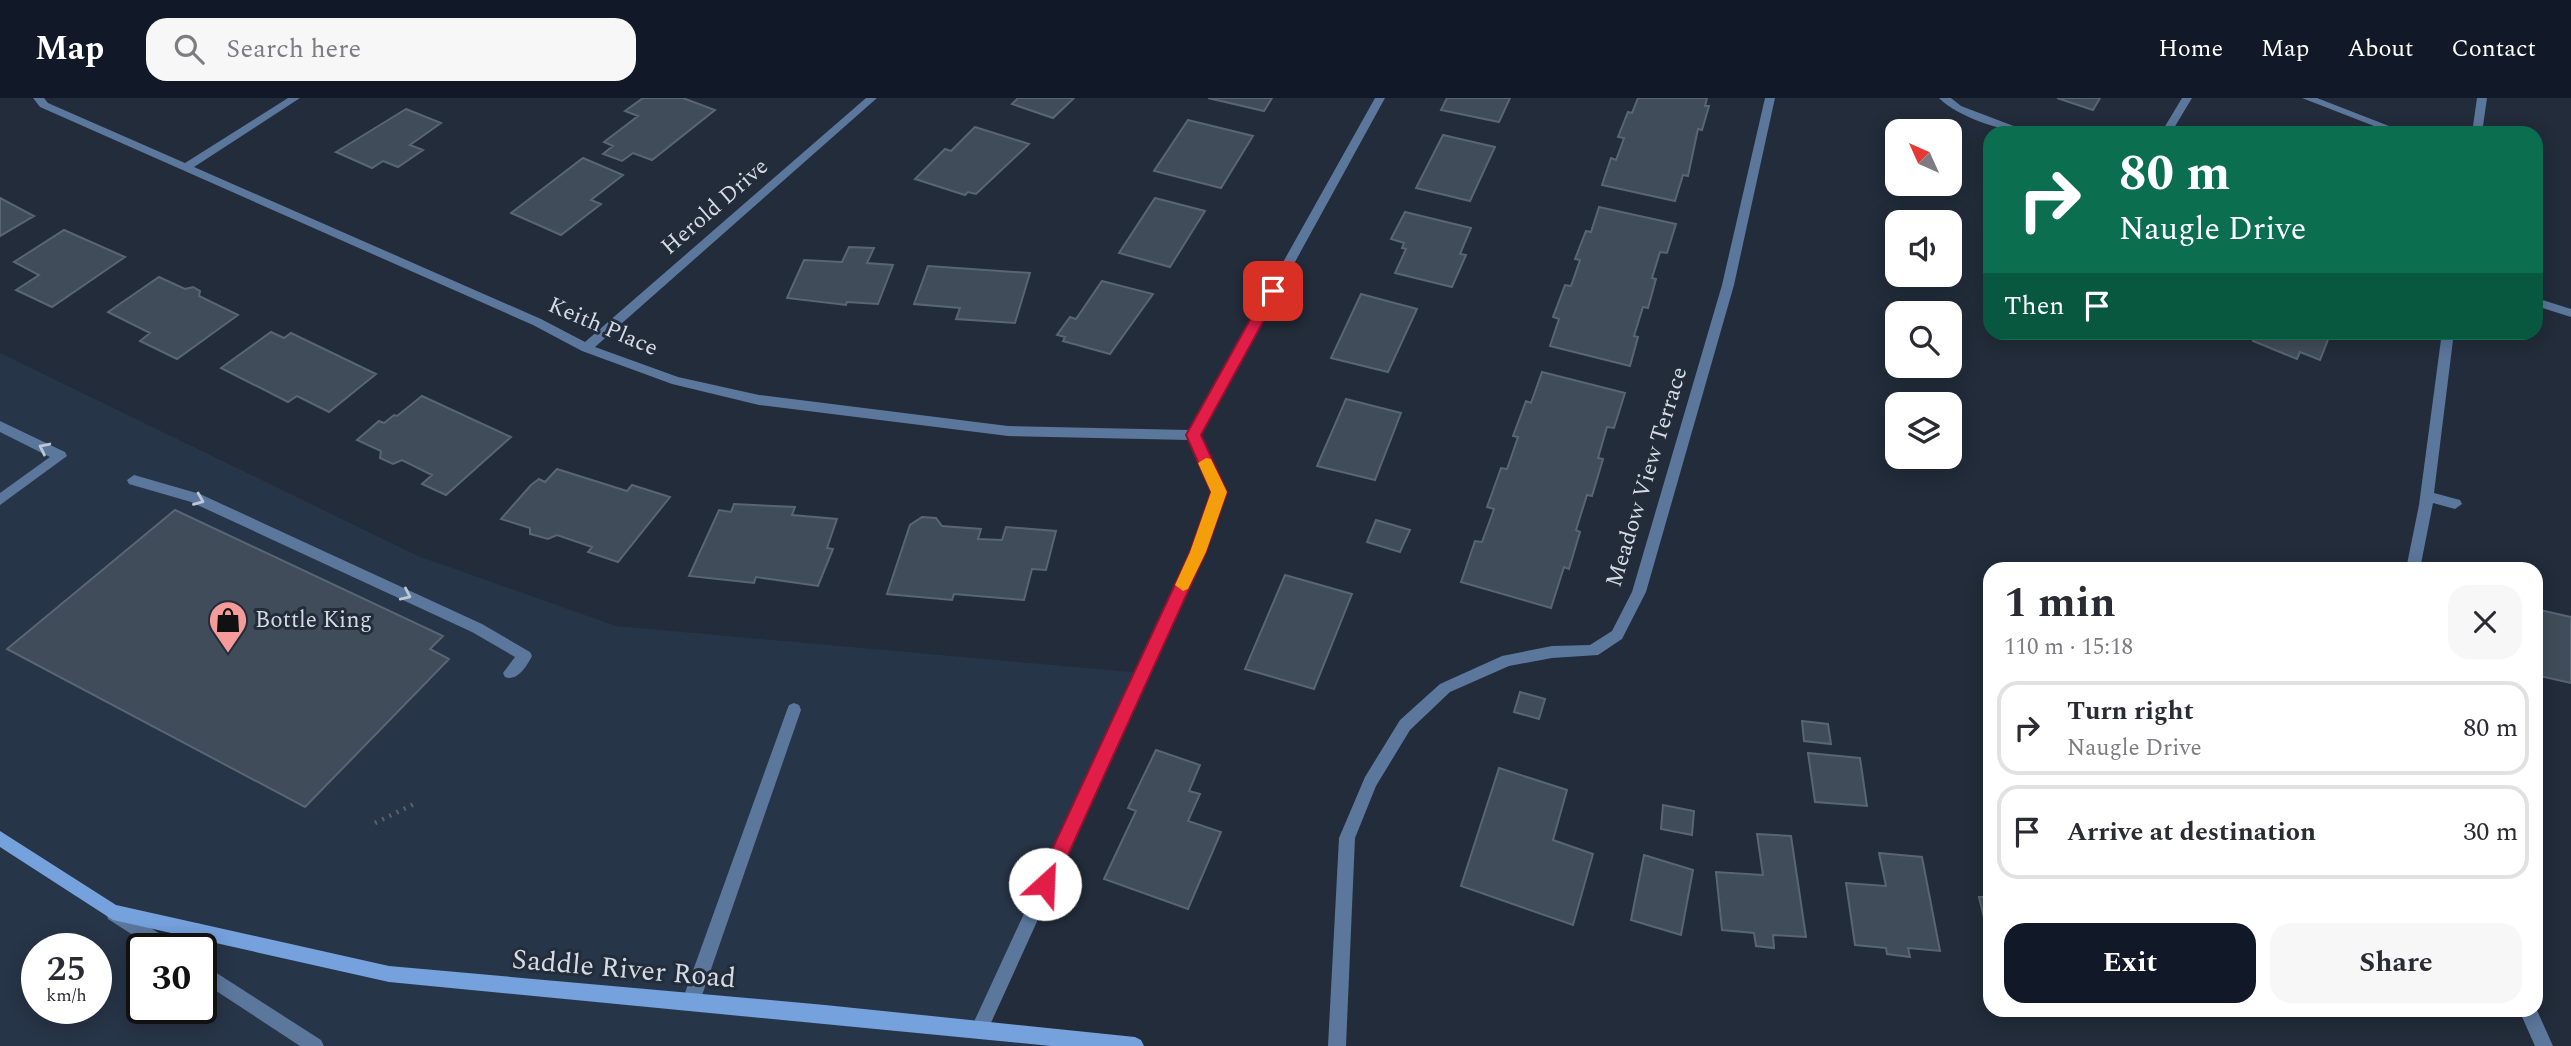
<!DOCTYPE html>
<html lang="en">
<head>
<meta charset="utf-8">
<style>
  :root { --surface:#fff; --page:#f7f7f7; --text:#2b2b33; --muted:#7c7c81; --line:#e1e1e2; --accent:#111827 }
  body { margin:0; font-family:Spectral,serif; background:var(--page); color:var(--text); height:100vh; display:flex; flex-direction:column; font-size:26px; white-space:nowrap }
  * { box-sizing:border-box; margin:0 }
  p { font-size:23px; color:var(--muted) }
  .icon { flex:none; width:38px; height:38px; fill:none; stroke:currentColor; stroke-width:2; stroke-linecap:round; stroke-linejoin:round }
  .map { position:relative; flex:1; overflow:hidden }
  .sheet { position:absolute; left:1983px; top:464px; width:560px; height:455px; display:flex; flex-direction:column; background:var(--surface); border-radius:21px; box-shadow:0 4px 18px #0003 }
  .sheet>* { flex:none }
  .banner { position:absolute; left:1983px; top:28px; width:560px; height:214px; border-radius:21px; box-shadow:0 4px 18px #0003; background:#0b6e4f; color:#fff; overflow:hidden }
  .needle { width:46px; rotate:315deg }
  .fabs { position:absolute; left:1885px; top:21px; display:grid; gap:14px }
  .fabs a { display:grid; place-items:center; width:77px; height:77px; border-radius:14px; background:var(--surface); box-shadow:0 4px 18px #0003; font-size:35px }
  .speed { position:absolute; left:21px; top:835px; display:flex; gap:14px; font-size:35px; font-weight:700; text-align:center }
  .speed>* { display:grid; place-content:center; width:91px; height:91px; border-radius:50%; background:var(--surface); box-shadow:0 4px 18px #0003; line-height:1 }
  .speed small { font-size:18px; font-weight:400 }
  .speed .limit { border:4px solid #111; border-radius:10px; background:#fff; color:#111 }
  .pin { position:absolute; display:grid; place-items:center; width:60px; height:60px; color:#fff; margin:-30px; border-radius:14px; box-shadow:0 4px 10px #0006 }
  .me { position:absolute; width:77px; margin:-38px; rotate:25deg; stroke-linejoin:round; filter:drop-shadow(0 0 5px #0008) }
  .turn { display:flex; align-items:center; gap:24px; height:147px; padding:0 21px; font-size:32px }
  .turn .icon { width:91px; height:91px; stroke-width:2.5 }
  .turn b { display:block; font-size:49px; line-height:60px }
  .then { display:flex; align-items:center; height:66px; padding:0 21px; background:#0003; gap:14px; font-size:26px }
  .round { display:grid; place-items:center; flex:none; width:74px; height:74px; border-radius:21px; background:var(--page) }
  .summary { display:flex; align-items:center; justify-content:space-between; height:119px; padding:0 21px }
  h1 { font-size:42px; font-weight:700; line-height:52px }
  .cta { display:flex; gap:14px; margin-top:auto; padding:14px 21px }
  .cta a { flex:1; height:80px; border-radius:21px; background:var(--accent); color:#fff; font-size:28px; font-weight:700; line-height:80px; text-align:center }
  .cta a+a { background:var(--page); color:var(--text) }
  ul { padding:0; list-style:none }
  li { display:flex; align-items:center; gap:21px; height:94px; margin:0 14px 10px; padding:0 7px; border:4px solid var(--line); border-radius:21px }
  li div { flex:1 }
  li b { display:block; font-size:26px }
  li em { font-style:normal }
  header { display:flex; align-items:center; gap:42px; box-sizing:border-box; height:98px; padding:0 35px; background:var(--accent); color:#fff }
  header strong { font-size:33px }
  nav { display:flex; gap:38px; margin-inline-start:auto; font-size:24px }
  .search { width:490px; height:63px; background:var(--page); display:flex; align-items:center; gap:18px; box-sizing:border-box; padding:0 24px; border-radius:21px; color:var(--muted); font-size:26px }
  .map>svg:first-child { display:block }
</style>
</head>
<body>
<header>
<strong>Map</strong>
<div class="search"><svg class="icon" aria-label="search" viewBox="0 0 24 24"><circle cx="10" cy="10" r="6"/><path d="M15 15l6 6"/></svg>Search here</div>
<nav><a>Home</a><a>Map</a><a>About</a><a>Contact</a></nav>
</header>
<div class="map">
<svg width="2571" height="948" viewBox="0 0 2571 948">
  <rect width="100%" height="100%" fill="#222c3a"/>
  <path fill="#273548" fill-rule="evenodd" d="M0,255l418,203 198,70 526,47 -163,356 156,17h-1135zM115,816l81,18 -15,16h20v60h-59v-60h25zM37,850h59v60h-59z"/>
  <path fill="#414c5a" stroke="#596574" stroke-width="2" d="M643,0h40l32,12 -63,50 -19,-7 -11,8 -19,-7 10,-8 -9,-4 34,-26 -13,-5z
    M1018,0h56l-21,20 -41,-14z
    M1208,0h64l-8,13z
    M1447,0h63l-11,24 -58,-12z
    M1638,0h69l-2,8h4l-7,24 -4,-1 -10,47 -5,-1 -8,26 -73,-16 9,-27 5,2 8,-22 -6,-1 10,-25 4,1z
    M2057,0h43l-7,12z
    M406,11l35,14 -31,22 13,5 -25,17 -15,-6 -11,7 -36,-16z
    M1188,22l65,16 -32,52 -67,-17z
    M975,29l54,17 -53,50 -8,-2 -3,3 -50,-16 30,-30 6,2z
    M1443,37l52,12 -25,54 -54,-13z
    M583,60l40,17 -32,25 10,4 -40,31 -50,-22z
    M0,100l34,18 -34,20z
    M1155,100l50,13 -35,56 -51,-14z
    M1599,109l77,17 -9,29 -7,-1 -8,26 4,1 -8,29 -5,-1 -9,29 4,1 -8,29 -80,-20 9,-27 -6,-2 12,-32 6,1 9,-26 -5,-1 11,-28 5,1z
    M1405,114l66,16 -11,26 6,1 -14,32 -57,-14 11,-24 -4,-1 2,-5 -13,-4z
    M64,132l61,27 -73,50 -36,-17 23,-15 -25,-13z
    M849,149l25,1 -7,15 26,2 -15,39 -31,-2 -1,3 -59,-7 17,-38 38,2z
    M928,168l102,7 -15,50 -59,-4 4,-11 -46,-4z
    M159,179l26,12 8,-2 7,4 -1,5 39,19 -61,44 -37,-18 10,-8 -42,-21z
    M1102,183l51,13 -43,60 -47,-13 2,-4 -8,-2 13,-18 6,2z
    M1361,196l56,15 -29,63 -57,-14z
    M271,234l13,6 7,-5 85,41 -47,38 -32,-16 -9,6 -67,-34z
    M2257,234h74l-11,28 -20,-8 -3,7 -44,-18z
    M1542,274l83,21 -11,35 -7,-1 -9,31 5,1 -11,37 -5,-1 -11,35 4,2 -11,37 -5,-2 -13,41 -90,-26 14,-41 7,1 12,-33 -7,-2 14,-39 6,1 11,-32 -5,-1 13,-35 5,2z
    M422,298l89,41 -65,58 -24,-11 10,-9 -30,-15 -9,4 -13,-6 1,-7 -24,-11 22,-19 5,2 10,-8 3,1z
    M1346,301l55,14 -26,67 -58,-14z
    M557,371l70,22 5,-6 38,12 -52,65 -30,-10 4,-5 -35,-12 -9,4 -18,-5v-6l-29,-9 30,-34 8,-6 6,3z
    M734,406l61,3 -3,8 45,4 -10,29 6,1 -15,37 -62,-9 -2,6 -65,-7 30,-66 12,2z
    M175,412l268,126 -13,13 19,10 -144,148 -298,-158z
    M922,419l14,1 6,8 39,3 -3,10 24,1 4,-13 50,4 -10,39 -14,-1 -8,31 -70,-6 -2,6 -65,-6 23,-69z
    M1376,422l34,10 -10,22 -33,-10z
    M1285,477l67,19 -38,95 -69,-20z
    M2536,511l35,8v66l-35,-8z
    M1520,594l25,7 -6,20 -25,-7z
    M1802,623l26,3 3,20 -27,-3z
    M1156,652l44,15 -11,26 11,3 -12,27 33,11 -33,77 -84,-30 32,-68 -8,-3z
    M1808,655l52,5 7,48 -52,-4z
    M1499,670l68,22 -14,50 40,14 -20,71 -112,-39z
    M1663,707l31,6 -2,24 -31,-6z
    M1757,736l34,2 15,101 -33,-2 1,13 -18,-2 -2,-13 -32,-3 -6,-58 47,3z
    M1879,755l43,4 18,94 -32,-3 2,9 -23,-3 -1,-6 -31,-3 -9,-62 40,3z
    M1644,757l49,15 -12,65 -50,-15z
    M1979,799h11v46z"/>
  <g fill="none" stroke-linecap="round" stroke-linejoin="round">
    <path stroke="#58616d" stroke-width="4.5" stroke-dasharray="2 6" stroke-linecap="butt" d="M375,725l39,-19"/>
    <path fill="#5c779c" fill-rule="evenodd" d="M1939,0h12l10,8 71,27c-25,0 -75,-16 -93,-35z
      M2182,0h10l-21,35h-10z
      M2302,0h15l90,35h-15z
      M2477,0h10l-5,35h-10z
      M2536,200l35,11v8l-35,-11z
      M2442,234h12l-20,161 26,7 2,4 -7,5 -22,-6 -13,66h-14l13,-64z
      M0,323l65,31 2,4 -67,49v-12l50,-36 -50,-25z
      M134,377l66,19 282,130 48,28 2,4c-5,10 -15,26 -27,21l-2,-4 12,-16 -43,-25 -281,-130 -62,-18 -2,-4z
      M794,605l5,2 2,5 -101,291 -3,6 -6,2 -6,-2 -3,-6 105,-291 2,-5z
      M197,825l6,2 2,6 -13,17h-19c3,-9 14,-21 24,-25z
      M2536,910l17,38h-18l-16,-36h17z"/>
    <path fill="#5c779c" fill-rule="evenodd" d="M33,0h11l4,5 137,60 103,-65h12l-106,69 347,152 44,23 281,-244h11l-282,249 83,30 81,18 249,31 181,4 186,-332h10l-185,337 26,57 -21,60 -220,484 -6,3 -6,-3 -3,-6 3,-6 218,-472 21,-60 -23,-52 -181,-4 -249,-31 -87,-21 -90,-33 -49,-26 -493,-218z
      M1765,0h10l-41,187 -88,307 -24,47 -24,16 -46,3 -43,8 -59,26 -40,38 -34,56 -21,52 -9,208h-18l11,-208 26,-61 35,-57 40,-36 62,-28 50,-10 38,-1 22,-14 20,-39 90,-307z
      M114,807l59,37 2,6h-22l-45,-29 -2,-6 2,-6z
      M201,865l120,77 3,6h-24l-99,-65z"/>
    <path fill="#75a1dd" fill-rule="evenodd" d="M0,733l116,74 273,61 436,39 310,32 6,3 3,6h-93l-662,-64 -276,-62 -113,-73z"/>
  </g>
  <defs><path id="oneway-chevron" d="M-2-3.5L2.5 0L-2 3.5" fill="none" stroke-width="1.6" stroke-linecap="round" stroke-linejoin="round" transform="scale(1.75)"/></defs>
  <g stroke="#bcc7d6">
    <use href="#oneway-chevron" transform="translate(44 350) rotate(-154)"/>
    <use href="#oneway-chevron" transform="translate(199 402) rotate(22)"/>
    <use href="#oneway-chevron" transform="translate(406 497) rotate(25)"/>
  </g>
  <path fill="#e11d48" stroke="#92132f" stroke-width="2" d="M1273,188l7,5 -79,144 26,57 -21,60 -154,338 -7,3 -6,-3 -3,-6 154,-332 21,-60 -25,-57 80,-144z"/>
  <path fill="#f59e0b" d="M1206,360l5,1 16,33 -21,60 -18,37 -5,2 -8,-6 15,-33 21,-60 -13,-29z"/>
  <defs>
    <g id="shop-pin" transform="scale(2.0125)"><path d="M0 17L-7.5 6A9.5 9.5 0 1 1 7.5 6Z" fill="#f59b9a" stroke="#222c3a"/><path d="M-5-2.5h2.3a2.7 3.5 0 0 1 5.4 0H5L5.5 6h-11ZM-1.5-2.5h3a1.5 2.3 0 0 0-3 0Z" fill="#111"/></g>
  </defs>
  <g fill-rule="evenodd">
    <use href="#shop-pin" x="228" y="522"/>
  </g>
  <g text-anchor="middle" dominant-baseline="central" stroke-width="6" stroke-linejoin="round" paint-order="stroke">
    <g font-size="23" fill="#d4dbe4" stroke="#222c3a">
      <text transform="translate(715 109) rotate(-41)">Herold Drive</text>
      <text transform="translate(603 229) rotate(23)">Keith Place</text>
      <text transform="translate(1647 379) rotate(-73)">Meadow View Terrace</text>
    </g>
    <g font-size="23" fill="#d4dbe4" stroke="#222c3a" text-anchor="start">
      <text x="255" y="522">Bottle King</text>
    </g>
    <g font-size="28" fill="#d4dbe4" stroke="#222c3a">
      <text transform="translate(624 871) rotate(5)">Saddle River Road</text>
    </g>
  </g>
</svg>
<div class="fabs">
<a><svg class="needle" viewBox="-14 -14 28 28"><path d="M0-13l5 13h-10z" fill="#e53935"/><path d="M0 13l5-13h-10z" fill="#7c7c81"/></svg></a>
<a><svg class="icon" aria-label="sound" viewBox="0 0 24 24"><path d="M4 9h4l5-4v14l-5-4H4zM17 9q2 3 0 6"/></svg></a>
<a><svg class="icon" aria-label="search" viewBox="0 0 24 24"><circle cx="10" cy="10" r="6"/><path d="M15 15l6 6"/></svg></a>
<a><svg class="icon" aria-label="layers" viewBox="0 0 24 24"><path d="M12 4l9 5-9 5-9-5zM3 14l9 5 9-5"/></svg></a>
</div>
<div class="speed"><div>25<small>km/h</small></div><div class="limit">30</div></div>
<div class="pin" style="left:1273px;top:193px;background:#d93025"><svg class="icon" aria-label="arrive" viewBox="0 0 24 24"><path d="M6 21V4h12l-3 4 3 4H6"/></svg></div>
<svg class="me" style="left:1045px;top:786px" viewBox="-20 -20 40 40"><circle r="19" fill="#fff"/><path d="M0-13L10 11 0 6-10 11z" fill="#e11d48"/></svg>
<div class="banner">
<div class="turn"><svg class="icon" aria-label="right" viewBox="0 0 24 24"><path d="M7 20v-9h11M14 6l5 5-5 5"/></svg><div><b>80 m</b>Naugle Drive</div></div>
<div class="then">Then<svg class="icon" aria-label="arrive" viewBox="0 0 24 24"><path d="M6 21V4h12l-3 4 3 4H6"/></svg></div>
</div>
<section class="sheet">
<div class="summary"><div><h1>1 min</h1><p>110 m · 15:18</p></div><a class="round"><svg class="icon" aria-label="close" viewBox="0 0 24 24"><path d="M6 6l12 12M18 6L6 18"/></svg></a></div>
<ul>
<li><svg class="icon" aria-label="right" viewBox="0 0 24 24"><path d="M7 20v-9h11M14 6l5 5-5 5"/></svg><div><b>Turn right</b><p>Naugle Drive</p></div><em>80 m</em></li>
<li><svg class="icon" aria-label="arrive" viewBox="0 0 24 24"><path d="M6 21V4h12l-3 4 3 4H6"/></svg><div><b>Arrive at destination</b></div><em>30 m</em></li>
</ul>
<div class="cta"><a>Exit</a><a>Share</a></div>
</section>
</div>
</body>
</html>
